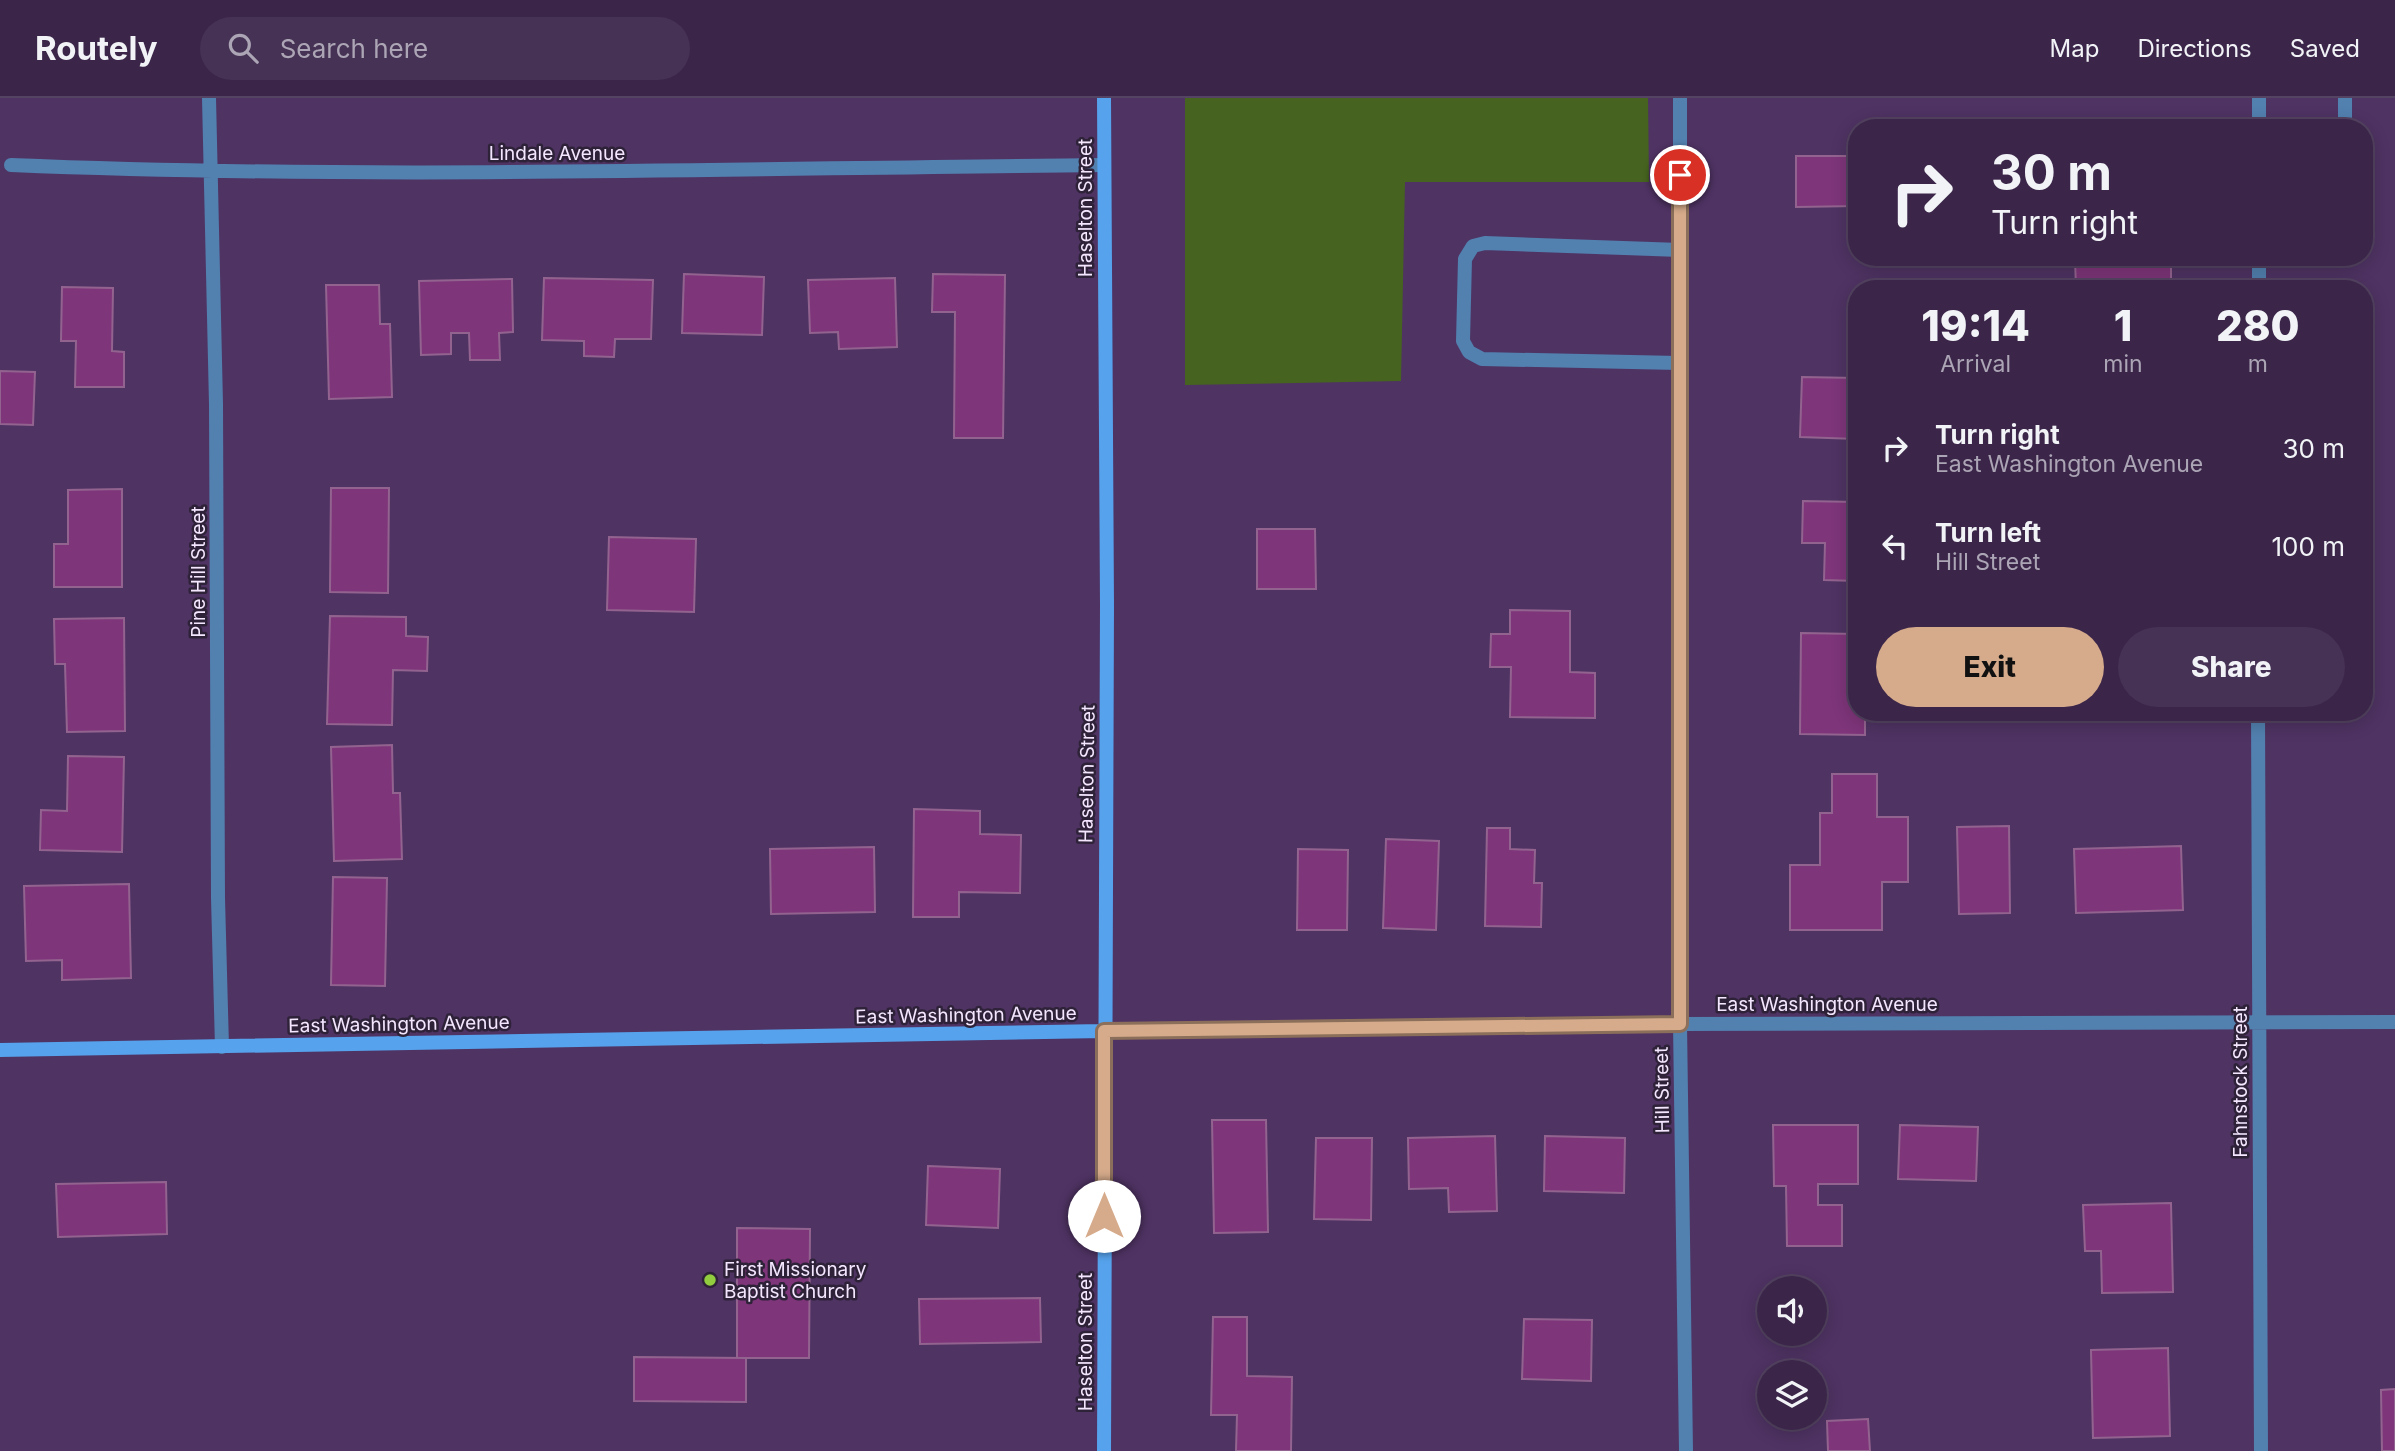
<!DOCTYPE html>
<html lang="en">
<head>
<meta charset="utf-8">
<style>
  :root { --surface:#3b264a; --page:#463254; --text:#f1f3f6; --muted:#aca5b5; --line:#544362; --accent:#d6ab8b }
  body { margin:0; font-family:Inter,sans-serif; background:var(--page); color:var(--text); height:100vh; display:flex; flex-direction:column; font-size:26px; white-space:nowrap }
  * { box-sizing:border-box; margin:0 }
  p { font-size:23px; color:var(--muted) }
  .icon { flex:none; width:38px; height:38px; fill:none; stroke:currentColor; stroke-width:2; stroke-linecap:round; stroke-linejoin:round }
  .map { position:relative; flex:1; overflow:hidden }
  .sheet { position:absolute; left:1848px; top:182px; width:525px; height:441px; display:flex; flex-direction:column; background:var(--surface); border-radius:28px; box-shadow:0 4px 18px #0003,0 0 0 2px var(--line) }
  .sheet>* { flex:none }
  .banner { position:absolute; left:1848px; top:21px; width:525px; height:147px; border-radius:28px; box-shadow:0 4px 18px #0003,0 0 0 2px var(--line); background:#3b264a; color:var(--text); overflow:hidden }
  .controls { position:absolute; left:1757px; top:1178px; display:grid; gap:14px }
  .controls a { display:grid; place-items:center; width:70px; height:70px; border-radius:50%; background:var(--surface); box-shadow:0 4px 18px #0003,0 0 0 2px var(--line); font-size:35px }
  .pin { position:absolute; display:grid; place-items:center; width:60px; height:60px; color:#fff; margin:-30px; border:4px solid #fff; border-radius:50%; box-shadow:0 2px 7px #0007 }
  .me { position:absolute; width:77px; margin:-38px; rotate:0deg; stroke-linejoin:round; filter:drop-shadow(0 0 5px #0008) }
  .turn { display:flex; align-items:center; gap:24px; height:147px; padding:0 28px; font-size:32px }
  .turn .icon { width:91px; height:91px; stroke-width:2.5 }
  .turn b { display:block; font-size:49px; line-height:60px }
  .eta { display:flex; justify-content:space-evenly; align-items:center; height:119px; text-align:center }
  .eta b { font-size:42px; font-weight:800; line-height:49px }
  .primary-button { display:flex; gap:14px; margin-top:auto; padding:14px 28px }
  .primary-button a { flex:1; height:80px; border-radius:42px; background:var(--accent); color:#111; font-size:28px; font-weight:800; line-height:80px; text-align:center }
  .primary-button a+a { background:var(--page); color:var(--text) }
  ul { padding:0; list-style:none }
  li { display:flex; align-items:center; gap:21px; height:98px; padding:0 28px }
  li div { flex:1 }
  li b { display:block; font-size:26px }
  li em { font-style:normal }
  header { display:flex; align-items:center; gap:42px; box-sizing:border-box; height:98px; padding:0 35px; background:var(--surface); border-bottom:2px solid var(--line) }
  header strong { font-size:33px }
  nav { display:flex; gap:38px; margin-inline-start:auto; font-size:24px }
  .search { width:490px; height:63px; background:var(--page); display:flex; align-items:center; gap:18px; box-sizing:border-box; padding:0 24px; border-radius:38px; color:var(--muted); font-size:26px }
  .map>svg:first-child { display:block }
</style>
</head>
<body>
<header>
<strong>Routely</strong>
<div class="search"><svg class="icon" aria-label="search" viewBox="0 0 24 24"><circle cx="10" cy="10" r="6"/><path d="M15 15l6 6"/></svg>Search here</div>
<nav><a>Map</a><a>Directions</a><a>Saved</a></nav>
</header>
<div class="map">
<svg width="2395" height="1353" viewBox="0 0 2395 1353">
  <rect width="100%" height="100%" fill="#4f3363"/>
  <path fill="#46641f" d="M1185,0h463l1,84h-244l-4,199 -216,4z"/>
  <path fill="#7e357a" stroke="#93638f" stroke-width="2" d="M1796,58h61v50l-61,1z
    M2171,159v32h-95l-1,-30z
    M684,176l80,3 -2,58 -80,-2z
    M933,176l72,1 -2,163h-49l1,-126h-23z
    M544,180l109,2 -2,59h-36l-1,18 -30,-1v-15l-42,-1z
    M895,180l2,69 -58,2 -1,-17 -28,1 -2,-53z
    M512,181l1,53 -14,1 1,27h-30l-1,-27h-18v21l-30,1 -2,-74z
    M326,187h53l1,39h10l2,73 -63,2z
    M62,189l51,1 -1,63 12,1v35h-49l1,-46h-15z
    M0,273l35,1 -2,53 -33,-1z
    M1802,279l55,1v61l-57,-2z
    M331,390h58l-1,105 -58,-1z
    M122,391v98h-68v-43h14v-54z
    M1803,403l54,1v79l-33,-1 1,-37h-23z
    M1257,431h58l1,60h-59z
    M609,439l87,2 -2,73 -87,-2z
    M1510,512l60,1v61l25,1v45l-85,-1 1,-50h-21l1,-33h19z
    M330,518l76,1v19l22,1 -1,34 -34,-1 -1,55 -65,-1z
    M124,520l1,113 -58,1 -2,-68h-10l-1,-45z
    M1801,535l56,1v78h8v23l-65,-1z
    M2063,614h106v3l-106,1z
    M392,647l1,48h7l2,66 -68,2 -3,-114z
    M68,658l56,1 -2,95 -82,-2 1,-40 26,1z
    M1832,676h45v43h31v65h-26v48h-92v-65h30v-52h12z
    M914,711l66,2v23l41,1 -1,58 -61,-1v25h-46z
    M2009,728l1,87 -51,1 -2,-87z
    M1487,730h23v21l25,1 -1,33h8l-1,44 -56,-1z
    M1386,741l53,2 -3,89 -53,-2z
    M2181,748l2,64 -107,3 -2,-64z
    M874,749l1,65 -104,2 -1,-65z
    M1298,751l50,1 -1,80h-50z
    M333,779l54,1 -2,108 -54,-1z
    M129,786l2,94 -69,2v-20l-36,1 -2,-75z
    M1212,1022h54l2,112 -54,1z
    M1773,1027h85v59h-40v21h24v41h-55l-1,-60h-12z
    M1900,1027l78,2 -2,54 -78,-2z
    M1495,1038l2,75 -48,1 -1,-24 -39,1 -1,-51z
    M1545,1038l80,2 -1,55 -80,-2z
    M1316,1040h56l-1,82 -57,-1z
    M928,1068l72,3 -2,59 -72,-3z
    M166,1084l1,52 -109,3 -2,-53z
    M2171,1105l2,89 -71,1 -1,-42h-16l-2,-46z
    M737,1130l73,1 -1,129h-72z
    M1040,1200l1,44 -121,2 -1,-45z
    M1213,1219h34v59l45,1 -1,74h-55l1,-36h-26z
    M1524,1221l68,1 -1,61 -69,-2z
    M2168,1250l2,88 -77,2 -2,-88z
    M634,1259l112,1v44l-112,-1z
    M2395,1291v62h-13l-1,-61z
    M1868,1321l2,32h-42l-1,-30z"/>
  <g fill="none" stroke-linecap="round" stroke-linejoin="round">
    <path stroke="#5280af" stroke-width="14" d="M2345,0v30
      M1679,265l-197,-4 -13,-7 -6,-11 2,-82 8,-13 12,-3 195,7"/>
    <path stroke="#5280af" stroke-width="14" d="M209,0l7,306 2,494 4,149
      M1680,0v926l6,427
      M2259,30v-30
      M11,67c364,15 729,3 1093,0
      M2259,191v-32
      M2258,614l3,739
      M1103,933l577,-7 715,-2"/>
    <path stroke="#56a2ec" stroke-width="14" d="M1104,0l3,507 -3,846
      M0,952l1103,-19"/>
  </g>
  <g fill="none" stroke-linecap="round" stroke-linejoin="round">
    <g stroke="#8b6f5a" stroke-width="18">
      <path id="route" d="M1104,1118v-185l576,-7v-849"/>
    </g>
    <use href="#route" stroke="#d6ab8b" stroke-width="12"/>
  </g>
  <circle fill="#91cd3f" stroke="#2e2238" stroke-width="2.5" cx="710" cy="1182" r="7"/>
  <g text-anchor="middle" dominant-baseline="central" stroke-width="5" stroke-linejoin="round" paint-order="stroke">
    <g font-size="19" fill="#f3e6fe" stroke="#2e2238">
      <text x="557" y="55">Lindale Avenue</text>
      <text transform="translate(1085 110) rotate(-90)">Haselton Street</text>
      <text transform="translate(198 474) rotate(-90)">Pine Hill Street</text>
      <text transform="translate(1087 676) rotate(-89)">Haselton Street</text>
      <text x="1827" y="906">East Washington Avenue</text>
      <text transform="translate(966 917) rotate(-1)">East Washington Avenue</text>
      <text transform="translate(399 926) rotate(-1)">East Washington Avenue</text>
      <text transform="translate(2240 984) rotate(-90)">Fahnstock Street</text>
      <text transform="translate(1662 992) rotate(-91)">Hill Street</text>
      <text transform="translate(1085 1244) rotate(-90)">Haselton Street</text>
    </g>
    <g font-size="19" fill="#f3e6fe" stroke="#2e2238" text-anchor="start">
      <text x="724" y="1171">First Missionary<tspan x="724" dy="22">Baptist Church</tspan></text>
    </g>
  </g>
</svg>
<div class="controls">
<a><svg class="icon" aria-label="sound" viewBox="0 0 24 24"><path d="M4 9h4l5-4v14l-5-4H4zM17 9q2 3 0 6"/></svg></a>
<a><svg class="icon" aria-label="layers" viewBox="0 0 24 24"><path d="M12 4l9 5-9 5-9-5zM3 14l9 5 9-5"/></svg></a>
</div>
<div class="pin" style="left:1680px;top:77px;background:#d93025"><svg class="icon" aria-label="arrive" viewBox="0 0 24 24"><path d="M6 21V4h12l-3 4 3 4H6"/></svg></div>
<svg class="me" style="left:1104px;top:1118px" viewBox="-20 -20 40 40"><circle r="19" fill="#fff"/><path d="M0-13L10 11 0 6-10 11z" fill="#d6ab8b"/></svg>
<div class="banner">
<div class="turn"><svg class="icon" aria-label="right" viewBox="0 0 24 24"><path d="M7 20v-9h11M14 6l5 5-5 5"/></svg><div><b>30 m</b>Turn right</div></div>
</div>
<section class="sheet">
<div class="eta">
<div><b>19:14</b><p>Arrival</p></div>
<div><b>1</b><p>min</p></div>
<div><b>280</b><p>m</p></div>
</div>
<ul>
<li><svg class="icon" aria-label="right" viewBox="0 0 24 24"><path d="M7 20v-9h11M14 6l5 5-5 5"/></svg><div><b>Turn right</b><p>East Washington Avenue</p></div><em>30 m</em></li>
<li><svg class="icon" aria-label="left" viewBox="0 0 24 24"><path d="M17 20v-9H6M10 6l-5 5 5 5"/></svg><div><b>Turn left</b><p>Hill Street</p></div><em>100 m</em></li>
</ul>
<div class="primary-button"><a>Exit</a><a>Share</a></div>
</section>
</div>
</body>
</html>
